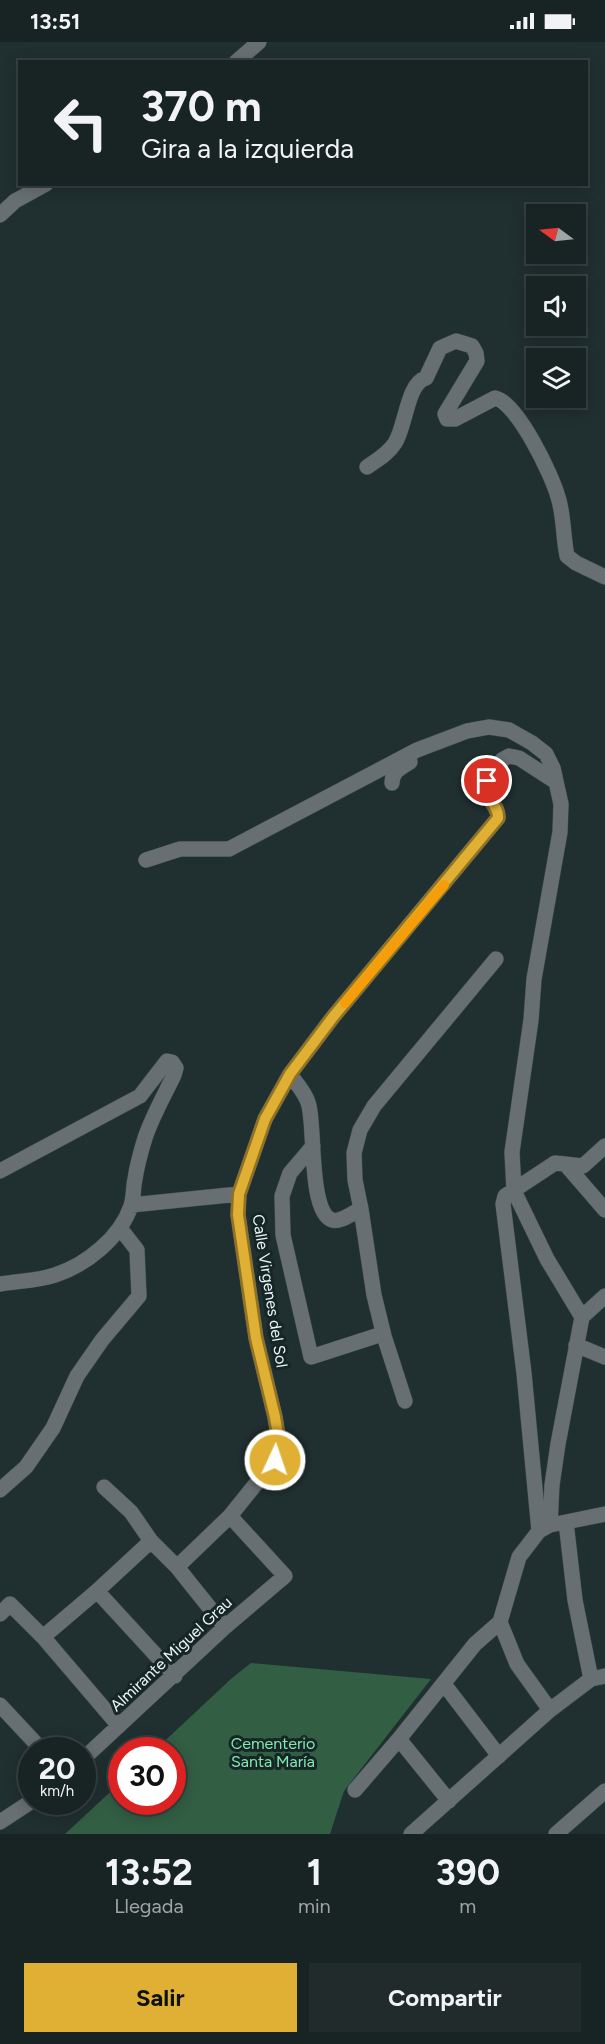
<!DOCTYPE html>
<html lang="es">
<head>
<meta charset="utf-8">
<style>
  :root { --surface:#182324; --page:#212b2c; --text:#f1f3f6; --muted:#9fa4a6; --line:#364041; --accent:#dfb034 }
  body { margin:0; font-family:Figtree,sans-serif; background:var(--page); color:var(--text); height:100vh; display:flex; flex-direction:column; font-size:22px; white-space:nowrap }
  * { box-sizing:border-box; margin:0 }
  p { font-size:20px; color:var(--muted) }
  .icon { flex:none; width:33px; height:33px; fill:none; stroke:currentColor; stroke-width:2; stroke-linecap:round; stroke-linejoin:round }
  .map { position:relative; height:1792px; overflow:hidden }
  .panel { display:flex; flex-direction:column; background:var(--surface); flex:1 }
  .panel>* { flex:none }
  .guide { position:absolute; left:18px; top:18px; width:570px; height:126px; border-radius:0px; box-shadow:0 3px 15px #0003,0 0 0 2px var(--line); background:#182324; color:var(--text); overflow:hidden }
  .needle { width:39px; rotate:285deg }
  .fabs { position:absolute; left:526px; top:162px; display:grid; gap:12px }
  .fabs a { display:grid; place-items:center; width:60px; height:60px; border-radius:0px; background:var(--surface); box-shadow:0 3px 15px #0003,0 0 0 2px var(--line); font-size:30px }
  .speed { position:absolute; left:18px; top:1695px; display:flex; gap:12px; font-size:30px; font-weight:700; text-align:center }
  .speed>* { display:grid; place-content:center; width:78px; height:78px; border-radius:50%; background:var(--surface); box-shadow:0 3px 15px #0003,0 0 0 2px var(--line); line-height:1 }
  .speed small { font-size:15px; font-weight:400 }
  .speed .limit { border:9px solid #d22; background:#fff; color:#111 }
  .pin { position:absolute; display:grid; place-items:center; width:51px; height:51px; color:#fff; margin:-26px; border:3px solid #fff; border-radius:50%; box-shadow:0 2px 6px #0007 }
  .me { position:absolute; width:66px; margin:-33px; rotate:3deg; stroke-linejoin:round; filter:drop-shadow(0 0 4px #0008) }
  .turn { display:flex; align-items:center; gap:21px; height:126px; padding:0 24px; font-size:27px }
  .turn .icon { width:78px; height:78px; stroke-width:2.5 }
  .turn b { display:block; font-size:42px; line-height:51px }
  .eta { display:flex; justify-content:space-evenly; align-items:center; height:102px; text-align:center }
  .eta b { font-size:36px; font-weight:700; line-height:42px }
  .cta { display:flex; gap:12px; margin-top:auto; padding:12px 24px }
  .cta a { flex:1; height:69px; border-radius:0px; background:var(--accent); color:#111; font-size:24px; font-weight:700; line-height:69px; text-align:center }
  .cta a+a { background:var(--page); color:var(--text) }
  .status { display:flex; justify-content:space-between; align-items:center; height:42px; padding:0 30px; background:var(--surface); direction:ltr }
  .status svg { height:16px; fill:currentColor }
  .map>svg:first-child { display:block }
</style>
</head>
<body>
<div class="status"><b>13:51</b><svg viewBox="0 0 49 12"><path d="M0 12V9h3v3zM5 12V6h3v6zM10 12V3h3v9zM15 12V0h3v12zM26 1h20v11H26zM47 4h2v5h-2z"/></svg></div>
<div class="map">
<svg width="605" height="1792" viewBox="0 0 605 1792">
  <rect width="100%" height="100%" fill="#202f30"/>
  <path fill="#325e44" d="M251,1621l180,16 -87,112 -14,43h-265l56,-52 1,20h50v-52h-17l77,-72z"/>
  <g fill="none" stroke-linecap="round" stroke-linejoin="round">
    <g stroke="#3c4b4c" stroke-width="16">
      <path id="minor" d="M236,20l23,-20
        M0,173l15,-14 31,-17
        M367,425c10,-7 21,-13 28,-24 11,-17 12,-60 31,-65l14,-30 16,-7 16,5 4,7 1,8 -32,53 2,5h8l40,-21c22,4 57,77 63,99 6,18 5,40 9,59l9,7 29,14
        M392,741c0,-12 9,-15 18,-21
        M146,818l34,-11h49l188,-99 50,-19 22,-4 20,3 23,13 14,11 7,14 8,36 -1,28 -26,147 -3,41 -19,132 2,39 33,68 35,58
        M290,1032c6,9 17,21 19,32 6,23 0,106 23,114 8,3 22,-8 29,-11
        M313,1104l-23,27 -8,23 1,39 28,122 65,-21
        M567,1124l38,44
        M0,1129l140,-75 27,-35 5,1 4,6 -2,7c-10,21 -22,42 -29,63 -4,13 -8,27 -10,41 -2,8 -1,18 -4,27 -11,32 -45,59 -76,69 -18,6 -37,6 -55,9
        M131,1163l108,-11
        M576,1303l29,12
        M405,1359l-21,-65 -10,-41 -13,-86 -6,-29 -1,-27 6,-23 14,-24 122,-147
        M104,1445l27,25 20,29 26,26 48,60
        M0,1448l26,-23 27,-39 24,-52 25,-36 37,-44 -2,-46 -17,-22
        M566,1480l39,-8
        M539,1489l-15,-158 -21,-169 2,-8 50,-33 28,3 22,-20
        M177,1525l53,-51 45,-56 3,-25 -3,-18 -19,-79 -18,-123 1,-21 26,-75 25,-45 43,-57 165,-199c1,-13 -12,-18 -14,-30l18,-28 7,-4 10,2 37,24
        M97,1549l78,85
        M0,1572l10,-10 33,33 76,89
        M500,1580l17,42 33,46
        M43,1595l54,-46 54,-50
        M591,1637l-16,-79 -9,-78 -16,3 2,-40 6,-41 24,-127 23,-21
        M444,1642l55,72
        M0,1663l42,45
        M82,1718l143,-133 60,-51 -55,-60
        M355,1748l44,-51
        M449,1759l-50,-62 76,-95 25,-22 19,-65 20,-26 9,-5
        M0,1780l32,-21
        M411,1792l139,-124 41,-31 14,-3
        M556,1792l49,-43"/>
    </g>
    <use href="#minor" stroke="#686f72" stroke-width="15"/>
  </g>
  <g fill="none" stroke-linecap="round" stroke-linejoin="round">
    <g stroke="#917222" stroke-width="15">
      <path id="route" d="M275,1418l3,-25 -3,-18 -19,-79 -18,-123 1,-21 26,-75 25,-45 43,-57 165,-199c1,-16 -18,-20 -11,-37"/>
    </g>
    <use href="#route" stroke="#dfb034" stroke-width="10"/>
    <path stroke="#f59e0b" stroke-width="10" d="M345,961l99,-118"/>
  </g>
  <g text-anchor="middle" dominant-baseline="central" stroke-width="6" stroke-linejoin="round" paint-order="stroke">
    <g font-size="16" fill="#ebf5f5" stroke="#162526">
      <text transform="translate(270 1249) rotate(81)">Calle Virgenes del Sol</text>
      <text transform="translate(171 1612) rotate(-43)">Almirante Miguel Grau</text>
    </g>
    <g font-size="16" fill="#83e8ad" stroke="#162526">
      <text x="273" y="1701">Cementerio<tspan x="273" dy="18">Santa María</tspan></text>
    </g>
  </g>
</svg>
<div class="fabs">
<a><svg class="needle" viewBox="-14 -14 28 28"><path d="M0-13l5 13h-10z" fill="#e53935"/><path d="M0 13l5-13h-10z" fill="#9fa4a6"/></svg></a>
<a><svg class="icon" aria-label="sound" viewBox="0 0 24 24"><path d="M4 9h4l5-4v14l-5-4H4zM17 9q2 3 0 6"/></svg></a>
<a><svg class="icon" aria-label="layers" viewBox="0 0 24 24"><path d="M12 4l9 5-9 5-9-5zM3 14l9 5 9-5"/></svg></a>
</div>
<div class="speed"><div>20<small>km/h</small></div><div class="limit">30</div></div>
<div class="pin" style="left:487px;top:739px;background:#d93025"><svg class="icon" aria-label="arrive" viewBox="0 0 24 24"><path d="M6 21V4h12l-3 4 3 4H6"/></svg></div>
<svg class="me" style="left:275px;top:1418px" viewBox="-20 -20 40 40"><circle r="17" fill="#dfb034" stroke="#fff" stroke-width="3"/><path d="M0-11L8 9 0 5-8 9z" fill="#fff"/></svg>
<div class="guide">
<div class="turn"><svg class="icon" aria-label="left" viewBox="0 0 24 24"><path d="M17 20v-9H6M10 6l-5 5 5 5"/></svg><div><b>370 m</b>Gira a la izquierda</div></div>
</div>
</div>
<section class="panel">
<div class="eta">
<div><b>13:52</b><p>Llegada</p></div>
<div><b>1</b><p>min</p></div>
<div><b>390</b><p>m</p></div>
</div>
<div class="cta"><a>Salir</a><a>Compartir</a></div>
</section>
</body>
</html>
